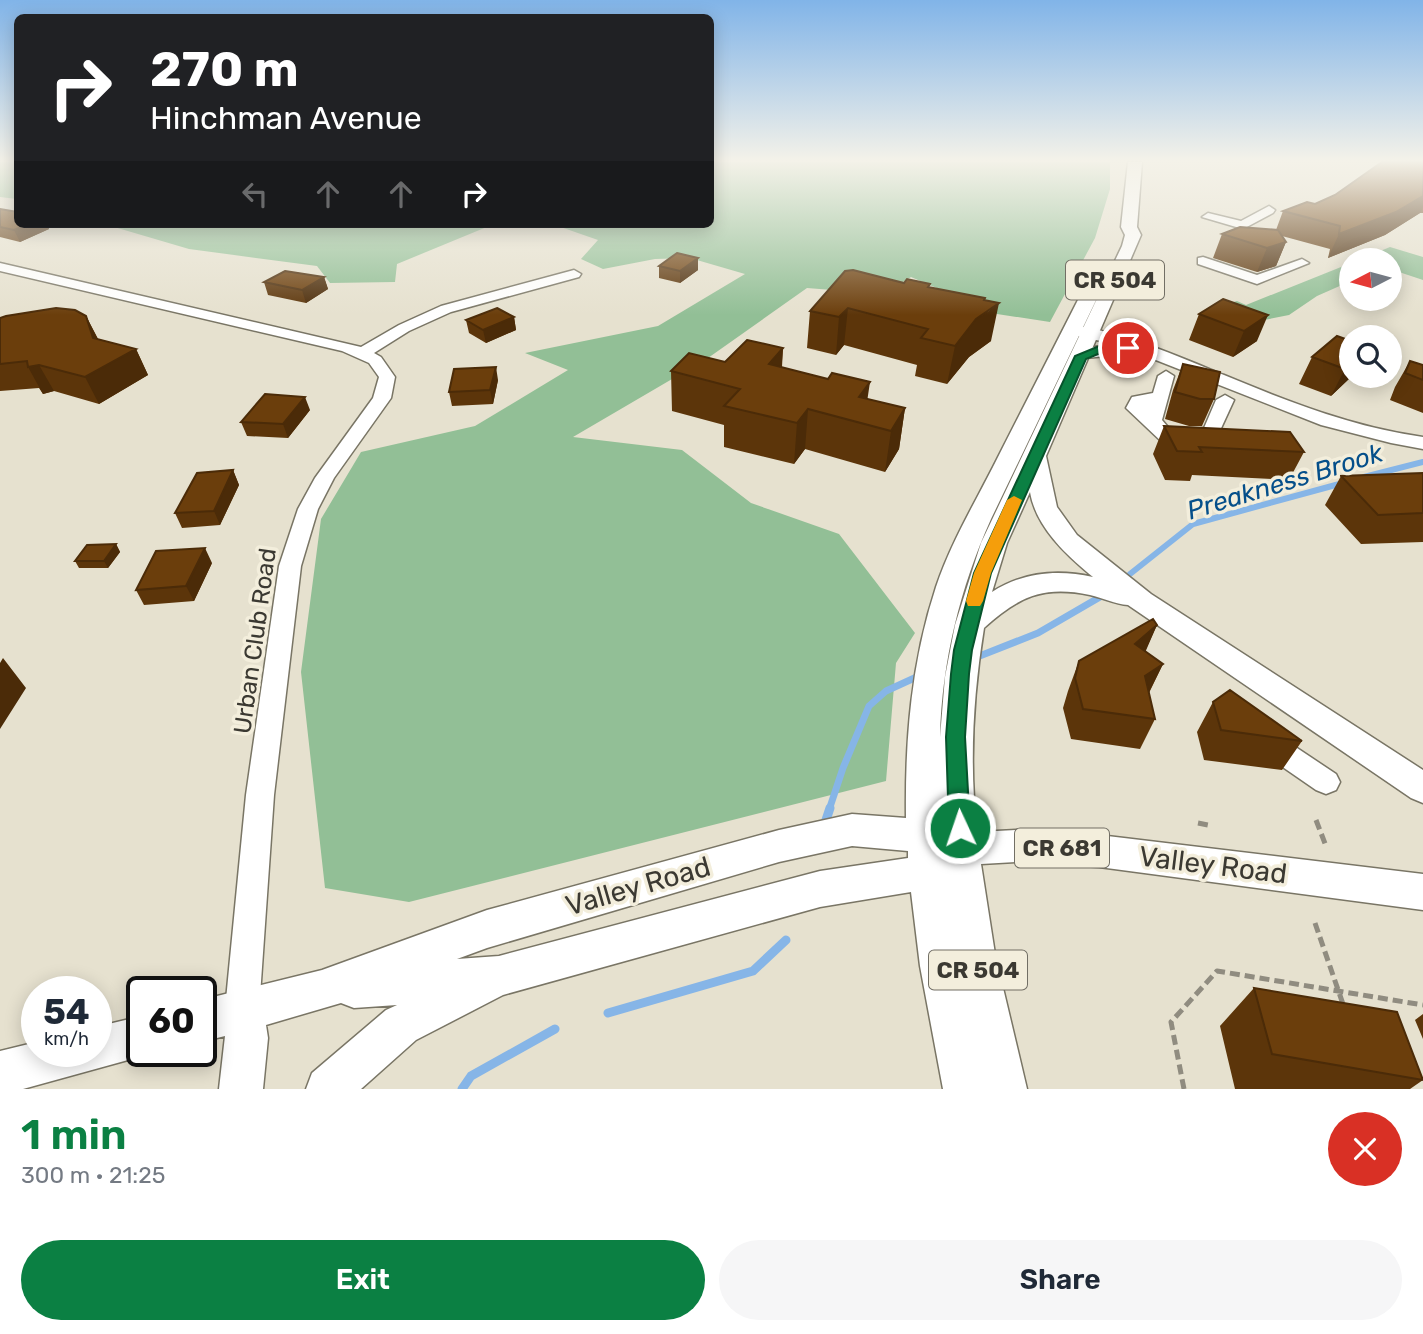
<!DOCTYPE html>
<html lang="en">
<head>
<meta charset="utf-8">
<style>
  :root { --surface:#fff; --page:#f6f6f7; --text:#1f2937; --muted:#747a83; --accent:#0b8043 }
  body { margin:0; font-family:Rubik,sans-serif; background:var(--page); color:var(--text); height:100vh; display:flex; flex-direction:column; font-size:26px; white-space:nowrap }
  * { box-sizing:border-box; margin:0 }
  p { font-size:23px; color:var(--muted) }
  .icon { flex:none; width:38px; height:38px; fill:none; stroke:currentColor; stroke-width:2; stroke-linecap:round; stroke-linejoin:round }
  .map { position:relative; height:1089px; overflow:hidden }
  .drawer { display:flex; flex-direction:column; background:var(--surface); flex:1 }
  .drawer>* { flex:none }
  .top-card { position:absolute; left:14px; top:14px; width:700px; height:214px; border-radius:10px; box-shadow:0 4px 18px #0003; background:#202124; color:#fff; overflow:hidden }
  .needle { width:46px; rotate:264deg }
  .tools { position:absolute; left:1339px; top:248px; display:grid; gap:14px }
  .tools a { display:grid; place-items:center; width:63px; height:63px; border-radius:50%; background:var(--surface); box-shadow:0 4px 18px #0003; font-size:35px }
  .speed { position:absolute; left:21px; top:976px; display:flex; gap:14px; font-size:35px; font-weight:700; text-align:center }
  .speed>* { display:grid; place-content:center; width:91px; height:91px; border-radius:50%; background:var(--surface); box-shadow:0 4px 18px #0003; line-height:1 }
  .speed small { font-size:18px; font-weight:400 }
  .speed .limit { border:4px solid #111; border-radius:10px; background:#fff; color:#111 }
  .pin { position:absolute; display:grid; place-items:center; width:60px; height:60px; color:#fff; margin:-30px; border:4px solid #fff; border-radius:50%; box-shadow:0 2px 7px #0007 }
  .me { position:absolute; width:77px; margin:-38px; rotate:357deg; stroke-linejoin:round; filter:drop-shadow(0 0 5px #0008) }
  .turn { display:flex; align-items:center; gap:24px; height:147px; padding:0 21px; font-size:32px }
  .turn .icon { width:91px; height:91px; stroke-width:2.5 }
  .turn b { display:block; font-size:49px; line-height:60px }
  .lanes { display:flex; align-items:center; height:66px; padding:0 21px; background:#0003; justify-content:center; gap:35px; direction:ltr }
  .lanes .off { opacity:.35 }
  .round { display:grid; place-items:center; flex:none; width:74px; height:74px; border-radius:37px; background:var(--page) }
  .head { display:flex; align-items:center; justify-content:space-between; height:119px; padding:0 21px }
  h1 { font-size:42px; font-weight:600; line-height:52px; color:var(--accent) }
  .action { display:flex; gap:14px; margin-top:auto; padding:14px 21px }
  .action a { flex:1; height:80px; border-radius:42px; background:var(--accent); color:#fff; font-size:28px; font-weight:600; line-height:80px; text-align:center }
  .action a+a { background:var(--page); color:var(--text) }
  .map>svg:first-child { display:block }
</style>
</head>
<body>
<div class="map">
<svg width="1423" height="1089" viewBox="0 0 1423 1089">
  <rect width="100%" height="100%" fill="#e6e1cf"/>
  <path fill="#92bf96" d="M0,162h17v37l-17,-2z
    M711,162h399v27l-15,49 -45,84 -53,-8 -86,-37 -28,17 -76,-6 -99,70 -135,79 109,13 69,53 88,31 76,99 -19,30 -10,118 -477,121 -84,-14 -24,-216 20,-153 40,-67 114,-26 93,-56 -43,-17 133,-27 87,-52 -55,-16 -35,1 -52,10 -22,-10 17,-19 -46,-16h158z
    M104,224h390l-97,40 -2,18 -65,1 -13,-17 -128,-17z
    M1390,247l33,10v23l-33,-11v-8h-34z
    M1351,263v18l-34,15 -28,19 -25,5 -45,-14 18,-5 9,4z"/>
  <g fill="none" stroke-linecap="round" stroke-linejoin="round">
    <path stroke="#86b5e7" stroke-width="6" d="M1364,477l59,-15
      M1130,574l63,-50 150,-41"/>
    <path stroke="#86b5e7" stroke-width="7" d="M972,659l66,-26 62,-36
      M829,810l14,-42 26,-62 17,-15 35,-16"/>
    <path stroke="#86b5e7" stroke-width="9" d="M826,820l4,-12
      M608,1013l145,-42 33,-31
      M462,1089l9,-13 84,-47"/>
    <g stroke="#797565" stroke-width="3">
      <path id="minor" d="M1269,206l6,4 -2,3 -30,16 -41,-12 6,-4 33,8z
        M1203,257l54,18 45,-16 7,4 -52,21 -59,-20v-6z
        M0,263l361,84 38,-22 42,-19 133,-36 7,4 -2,3 -128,35 -42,19 -35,22 7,4 14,20 -4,21 -57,80 -16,31 -17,57 -27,229 -15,215 -5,12 -12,5 -12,-5 -5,-12 21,-215 33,-229 19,-57 17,-31 58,-80 6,-21 -10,-14 -27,-12 -342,-80z
        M1072,325c53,8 103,30 152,50 65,27 129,52 199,62v12l-32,-6 -70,-18 -183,-72 -63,6 -2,-3c12,-10 29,-10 44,-11l-50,-12 -3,-3z
        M1166,371l8,5 -12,44 16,19 -9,5 -6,-1 -37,-35 6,-11 21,-4 5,-17z
        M1225,395l9,5 -17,37 -36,2 -3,-4 3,-4 23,-3 12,-28z
        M1267,731l9,3 60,40 4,8 -4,8 -10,4 -10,-4 -58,-40 -4,-8 4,-8z"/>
    </g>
    <g stroke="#797565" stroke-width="3">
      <path id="major" d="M1128,162h14l-5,65 4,8 -95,221 11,51 20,28 74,59 272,176v33l-12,-5 -283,-193c-13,-1 -25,-7 -38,-10 -47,-10 -72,2 -106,33 -11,68 -15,136 -7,204l39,-2 83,5 324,39v36l-324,-43 -83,-5 -35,2 14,90 32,135h-84l-23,-123 -9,-74 -91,15 -317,88 -87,45 -55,49h-55l6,-16 74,-63 11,-5 -43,3 -13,-5 -75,22 2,13 -5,51h-44l6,-53 -24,6v-42l121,-30 165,-60 292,-80 73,-16 54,4c-1,-78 5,-155 30,-231 14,-42 37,-81 57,-120 29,-57 58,-114 87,-171l3,-4h12l3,4 -107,223c-31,69 -49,142 -51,218l5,-60 10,-52 26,-82 141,-297 3,-11 -4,-8zM1030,492c6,35 36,63 63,85 -35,-8 -70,-5 -101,15l15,-49zM852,846l56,5v7l-88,13 -321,85 -42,3 30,-11 292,-86z
        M142,1016v36h15l-134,37h-23v-38l37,-9v10h59v-25z"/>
    </g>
    <path stroke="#908c80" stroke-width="5" stroke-dasharray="10 5" stroke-linecap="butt" d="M1316,820l10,26
      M1198,823l10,2
      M1315,923l29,84
      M1184,1089l-13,-67 46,-51 206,34"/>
    <use href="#minor" fill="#fff" fill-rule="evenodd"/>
    <use href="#major" fill="#fff" fill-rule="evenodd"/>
  </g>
  <path fill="#5c350a" d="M1423,162v51h-3l-35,22 -57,23 2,-9 -48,-13 4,6 -10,24 -19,6 -44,-14 9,-24 54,-4 7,-19 32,-7z
    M0,209l18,15h29l2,5 -29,13 -20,-5z
    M698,258v12l-18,13 -21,-5v-12z
    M324,277l4,12 -22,14 -38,-8 -4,-13z
    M904,283l81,15 6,43 -22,16 -22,27 -32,-8 2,-11 -73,-20 -8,10 -29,-7 3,-37z
    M1223,299l34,42 -24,16 -44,-17 10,-26z
    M86,316l12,23 38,10 12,26 -49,29 -45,-13 -11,3 -4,-6 -39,3v-73z
    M514,317l2,13 -30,13 -17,-10 -3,-13z
    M1337,336l15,40 -21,20 -32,-12 13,-27z
    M783,348l-1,19 86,32 37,9 -6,41 -14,23 -80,-23 -11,15 -70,-17v-22l-52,-14 -1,-40 54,-9z
    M1410,361l13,4v48l-33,-13 5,-13z
    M1183,364l31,35 -12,27h-13l-24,-7 8,-29z
    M498,380l-5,24 -41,2 -3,-14z
    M310,410l-22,28 -41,-2 -6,-14z
    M1164,426l140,26 -15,28 -97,-5 -2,6 -25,-1 -12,-26z
    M233,470l6,15 -19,40 -38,3 -7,-15z
    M1423,473v69l-62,2 -36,-39 16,-29z
    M116,544l4,8 -12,16h-29l-4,-7z
    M212,563l-18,38 -50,4 -8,-15z
    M1157,625l-12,26 18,13 -14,29 6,26 -15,30 -69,-10 -8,-31 5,-17 11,-30z
    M1213,702l89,39 -20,29 -78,-10 -7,-28z
    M1254,988l169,92 -13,9h-175l-15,-63z
    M1423,1014v25l-8,-19z"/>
  <path fill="#4b2b08" d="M1423,196v11l-3,6 -35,22 -57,23 11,-24z
    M28,224h19l2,5 -29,13 -6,-12z
    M1286,242l-10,24 -19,6 10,-24z
    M698,258v12l-18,13v-12z
    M324,277l4,12 -22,14 -4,-13z
    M985,298l-3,18 17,-13 -8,38 -22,16 -22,27 8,-38z
    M848,308l-4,37 -8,10 3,-38z
    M1268,315l-11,26 -24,16 11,-26z
    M86,316l13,25 -6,-3z
    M514,317l2,13 -30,13 -3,-13z
    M783,348l-3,39 -11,-23z
    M136,349l12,26 -49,29 -14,-27z
    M1351,363l1,13 -21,20 14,-27z
    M39,365l15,26 -11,3 -15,-27z
    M496,367l2,13 -5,24 -3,-14z
    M870,382l-6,40 -5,-25z
    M305,397l5,13 -22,28 -5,-14z
    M905,408l-6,41 -14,23 6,-41z
    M808,409l-3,40 -11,15 3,-41z
    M233,470l6,15 -19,40 -6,-14z
    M116,544l4,8 -12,16 -4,-7z
    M205,548l7,15 -18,38 -8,-15z
    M1157,625l-13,30 -9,-11z
    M3,658l23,30 -26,41v-66z
    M1163,664l-15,30 -3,-18z"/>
  <path fill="#6b3e0c" stroke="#4b2b08" stroke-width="2" d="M1382,162h41v34l-27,16 -57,22 1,-8 -57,-15 24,-9 8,2 20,-9z
    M0,209l18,3v12h10l-14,6 -14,-3z
    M1240,227l38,3 8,12 -19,6 -45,-14z
    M677,253l21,5 -18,13 -21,-5z
    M853,270l51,13 3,-4 23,5 -2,3 57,11 -1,2 15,3 -23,16 -21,27 -34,-8 7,-9 -80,-21 -9,9 -29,-6 35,-40z
    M285,271l39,6 -22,13 -38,-8z
    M1223,299l45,16 -24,16 -45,-17z
    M56,308l19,2 11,6 7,22 43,11 -51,28 -46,-12 -11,2 -1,-6 -27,3v-46l6,-2z
    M497,308l17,9 -31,13 -17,-10z
    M1337,336l14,5v22l-6,6 -33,-12z
    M747,340l36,8 -14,16 59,15 4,-6 38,9 -11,15 46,11 -14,23 -83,-22 -11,14 -73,-17 16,-17 -69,-18 18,-18 36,9z
    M1410,361l13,4v15l-18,-7z
    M1183,364l37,8 -6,27h-14l-25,-7z
    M496,367l-6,23 -41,2 5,-23z
    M265,394l40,3 -22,27 -42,-2z
    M1164,426l126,6 14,20 -105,-5 3,5 -25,-1z
    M233,470l-19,41 -39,2 22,-40z
    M1423,473v40l-45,2 -37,-39z
    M116,544l-12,17h-29l12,-16z
    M205,548l-19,38 -50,4 20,-39z
    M1153,619l4,6 -22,19 28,20 -18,12 10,43 -72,-10 -8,-31 4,-17z
    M1230,690l72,51 -81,-11 -8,-28z
    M1254,988l143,24 26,68 -151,-26z"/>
  <linearGradient id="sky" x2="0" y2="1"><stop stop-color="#81b4e8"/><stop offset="0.51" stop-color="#f4f2e9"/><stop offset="1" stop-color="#f4f2e9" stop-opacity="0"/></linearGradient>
  <rect width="1423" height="315" fill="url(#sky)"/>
  <path fill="#0b8043" stroke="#07532c" stroke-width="2" d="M1128,345l6,3 -2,3 -34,3 -12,5 -95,214 -19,77 -3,24 -4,63 5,91 -3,7 -7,3 -8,-3 -3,-7 -3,-91 5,-63 3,-24 20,-77 101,-217 22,-9z"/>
  <path fill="#f59e0b" d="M1014,496l8,4 -31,73 -8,28 -3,5h-12l-2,-5 8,-28 33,-73z"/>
  <g text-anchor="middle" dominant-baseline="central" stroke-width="7" stroke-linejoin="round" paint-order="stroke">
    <g fill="#f3eedc" stroke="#726f65" stroke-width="2">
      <rect x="1066" y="260.5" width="98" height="39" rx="5"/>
      <rect x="1015" y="828.5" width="94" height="39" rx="5"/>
      <rect x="929" y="950.5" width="98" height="39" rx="5"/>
    </g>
    <g font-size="23" font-weight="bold" fill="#3b3932">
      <text x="1115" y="280">CR 504</text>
      <text x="1062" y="848">CR 681</text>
      <text x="978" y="970">CR 504</text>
    </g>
    <g font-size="24" fill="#3b3932" stroke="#f3eedc">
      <text transform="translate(255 641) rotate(-82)">Urban Club Road</text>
    </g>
    <g font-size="26" font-style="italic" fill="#054f8a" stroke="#f3eedc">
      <text transform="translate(1285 482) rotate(-17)">Preakness Brook</text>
    </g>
    <g font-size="28" fill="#3b3932" stroke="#f3eedc">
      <text transform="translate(1213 865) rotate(7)">Valley Road</text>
      <text transform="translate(638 886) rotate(-16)">Valley Road</text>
    </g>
  </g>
</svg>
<div class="tools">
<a><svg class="needle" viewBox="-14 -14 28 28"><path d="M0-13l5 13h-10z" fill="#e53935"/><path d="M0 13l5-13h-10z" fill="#747a83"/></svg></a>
<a><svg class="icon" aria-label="search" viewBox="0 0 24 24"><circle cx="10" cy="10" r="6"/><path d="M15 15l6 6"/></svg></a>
</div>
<div class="speed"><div>54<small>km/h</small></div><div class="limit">60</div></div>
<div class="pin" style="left:1128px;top:348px;background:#d93025"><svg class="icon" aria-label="arrive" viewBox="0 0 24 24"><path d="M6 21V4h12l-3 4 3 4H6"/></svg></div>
<svg class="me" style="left:960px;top:828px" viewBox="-20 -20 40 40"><circle r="17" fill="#0b8043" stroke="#fff" stroke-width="3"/><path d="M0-11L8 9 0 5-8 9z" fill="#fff"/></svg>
<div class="top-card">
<div class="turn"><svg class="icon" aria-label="right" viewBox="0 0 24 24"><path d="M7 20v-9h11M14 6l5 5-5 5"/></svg><div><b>270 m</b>Hinchman Avenue</div></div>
<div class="lanes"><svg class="icon off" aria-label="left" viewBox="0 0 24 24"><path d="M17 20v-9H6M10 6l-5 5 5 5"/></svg><svg class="icon off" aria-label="ahead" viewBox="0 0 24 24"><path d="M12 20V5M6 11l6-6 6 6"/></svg><svg class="icon off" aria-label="ahead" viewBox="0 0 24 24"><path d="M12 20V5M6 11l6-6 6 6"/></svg><svg class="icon" aria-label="right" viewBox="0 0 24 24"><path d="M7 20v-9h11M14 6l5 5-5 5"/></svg></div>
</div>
</div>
<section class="drawer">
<div class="head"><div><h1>1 min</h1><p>300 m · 21:25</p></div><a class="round" style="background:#d93025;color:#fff"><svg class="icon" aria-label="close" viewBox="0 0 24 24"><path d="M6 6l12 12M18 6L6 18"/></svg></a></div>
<div class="action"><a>Exit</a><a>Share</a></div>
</section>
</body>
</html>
